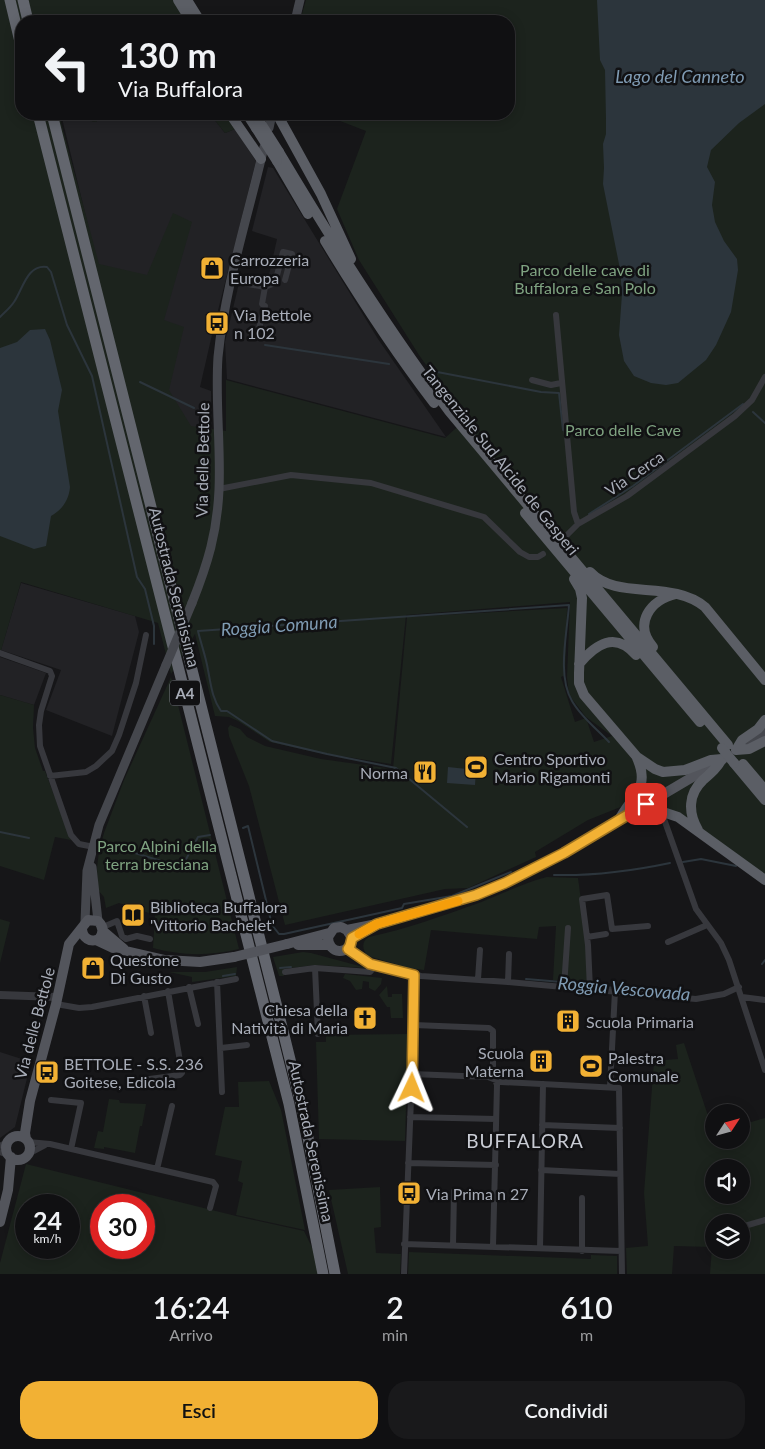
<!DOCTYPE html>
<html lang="it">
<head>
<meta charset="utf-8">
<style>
  :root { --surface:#101012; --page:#19191b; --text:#f1f3f6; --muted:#9c9d9f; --line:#303032; --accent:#f2b134 }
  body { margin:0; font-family:Lato,sans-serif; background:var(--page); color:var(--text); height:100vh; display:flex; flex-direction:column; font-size:19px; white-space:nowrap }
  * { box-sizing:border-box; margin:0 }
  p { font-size:16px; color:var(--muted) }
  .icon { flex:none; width:28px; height:28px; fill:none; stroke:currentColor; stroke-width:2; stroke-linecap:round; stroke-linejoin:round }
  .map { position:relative; height:1274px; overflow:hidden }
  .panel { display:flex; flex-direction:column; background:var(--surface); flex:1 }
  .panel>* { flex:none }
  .hud { position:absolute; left:15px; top:15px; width:500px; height:105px; border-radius:20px; box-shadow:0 2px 12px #0003,0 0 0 1px var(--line); background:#101012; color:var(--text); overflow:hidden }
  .needle { width:32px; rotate:54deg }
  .fabs { position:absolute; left:705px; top:1104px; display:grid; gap:10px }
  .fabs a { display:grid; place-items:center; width:45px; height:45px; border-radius:50%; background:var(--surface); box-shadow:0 2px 12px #0003,0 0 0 1px var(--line); font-size:25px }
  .speed { position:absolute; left:15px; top:1194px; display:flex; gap:10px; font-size:25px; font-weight:700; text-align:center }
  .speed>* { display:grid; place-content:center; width:65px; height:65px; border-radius:50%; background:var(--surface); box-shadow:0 2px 12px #0003,0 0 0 1px var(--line); line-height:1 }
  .speed small { font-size:12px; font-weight:400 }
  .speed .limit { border:8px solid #d22; background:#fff; color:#111 }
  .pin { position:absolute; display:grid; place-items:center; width:42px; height:42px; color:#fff; margin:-21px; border-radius:10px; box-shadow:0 2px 8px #0006 }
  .me { position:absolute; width:55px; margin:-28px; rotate:2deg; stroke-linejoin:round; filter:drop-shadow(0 0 4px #0008) }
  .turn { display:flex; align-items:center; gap:18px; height:105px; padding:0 20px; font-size:22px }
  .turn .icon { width:65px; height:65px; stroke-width:2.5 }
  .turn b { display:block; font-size:35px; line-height:42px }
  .eta { display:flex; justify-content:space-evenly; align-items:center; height:85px; text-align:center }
  .eta b { font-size:30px; font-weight:600; line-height:35px }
  .action { display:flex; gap:10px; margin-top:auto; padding:10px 20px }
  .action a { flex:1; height:58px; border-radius:20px; background:var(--accent); color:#111; font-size:20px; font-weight:600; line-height:58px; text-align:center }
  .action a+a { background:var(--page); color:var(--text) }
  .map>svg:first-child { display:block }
</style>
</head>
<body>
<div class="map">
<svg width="765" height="1274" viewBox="0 0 765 1274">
  <rect width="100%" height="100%" fill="#161618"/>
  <path fill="#222225" d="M61,114l35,8 4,-8h110l15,19 10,-4 21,32 -42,165 -14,61 11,4 1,108 -90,-134z
    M268,167l5,1 105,171 68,98 -219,-58 -2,-37 15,-63 27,5 10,-45 -25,-8z
    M21,583l114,33 4,16 -27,104 -66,-26 15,-40 -60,-20z
    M0,657l46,16 -12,32 -34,-10z
    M0,1052l31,10 -16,65 -15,11z"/>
  <path fill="#1c231d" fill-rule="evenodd" d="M0,0h191l-12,18 2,3h-160v93h79l-4,8 -37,-7 40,149 48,11 26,-62 19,9 -28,98 20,7 -15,63 22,36 35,5v-51l219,58 20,-18 -46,-65 -60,-95 -22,-51 29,-78 -31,-12 1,-5h173v-93h-209l6,-21h459v886l-82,-61 -9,-5 -44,-11 11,-12 5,-14 -9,-19 -19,-22 19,23 2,18 -16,23 -35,14 -53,32 1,5 -68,31 -23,1 -160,36 -36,-139 -20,-50 -1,-8 2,-3 10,4 7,8 18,9 56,13 72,10 14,-152 160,-9 -2,67 -4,2 14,45 11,-4 8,24 18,-6 -26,-19 -17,-22 -2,-18 3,-75 -164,13 -15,149 -81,-13 -40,-9 -32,-21 -9,-4 -14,-1 -20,-82 -24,40 -13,-51 -137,-41 -21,72z
    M210,114h15l10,15 -10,4z
    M171,677l68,272c-29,7 -57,7 -86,-1l2,-33 -36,-12 -13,5 -2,-11 -6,-7 -1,-22 2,-17 5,-18 20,-53z
    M0,695l34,10 -1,23 2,20 8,23h2l26,69 -16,-3 -11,43 -44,-14z
    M547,877l31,1 9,68v36l-34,-2 3,-54 -17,1 -2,12 -106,-9 -7,40 -15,-2 -41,-12c-6,-6 -7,-15 1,-19 37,-8 73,-21 110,-34 23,-9 44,-20 68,-26z
    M0,919l10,3 -10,41z
    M303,952l8,1 56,15 -52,-3 -32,4 1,7h-5l-6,-19z
    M237,967l-1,9 -44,6v-5l-23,-5h36z
    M345,974l37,4 -1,6 -6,7 -6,-3v-6l-6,-1 -1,8 -6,1 -6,-9 -7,-3z
    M387,986l1,11h4v-3h10l1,24h-12l-1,-11h-3l-8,-12z
    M408,1034l-3,107 -86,-2 -3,-97h10v-7z
    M684,1043l30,91v6h27v-15l24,-7v156h-55l2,-27 -38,-1 -2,28h-45l-1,-26 22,-2 -4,-53 10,-132 24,-2 -2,-14zM714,1168h27v27h-27zM714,1222h27v28h-27z
    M269,1081l12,29 24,120 -69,-15 7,-32 -5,-2 4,-20 -27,-6 10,-48h14l-1,-25z
    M109,1099l10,1 1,3 26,1 -4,22h-2l-5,27 -31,-6v2l-10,-1 4,-17 5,1z
    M26,1164l210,52 68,15 21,43h-325v-11zM26,1205h43v43h-43zM101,1205h43v43h-43z
    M380,1187l1,40 -7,1 2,25 25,1 -1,20h-52l-19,-84z
    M409,1252l182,7v-4l26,1v18h-209z"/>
  <path fill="#2c353c" d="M597,0h168v104l-26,19 -28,27 -4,17 8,15 -3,23 3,17 9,19 13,18 1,11 -7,42 -15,33 -10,15 -28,23 -12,2 -15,-2 -17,-7 -10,-15 -5,-26 3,-41 -2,-25 -17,-85 1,-16 -1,-24 3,-10v-15l-1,-49 -5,-10z
    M45,329l5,11 12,50 -4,21 12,76c-1,13 -8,23 -19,29l-5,30 -12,3 -34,-13v-188l17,-6 13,-12z
    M448,767l28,3 -1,15 -28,-2z"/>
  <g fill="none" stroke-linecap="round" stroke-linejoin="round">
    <path stroke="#2c353c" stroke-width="2" d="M0,317c5,-5 10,-9 14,-15 9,-13 13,-38 33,-35l4,5 16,53 25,51 45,201 8,12 9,37v18
      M265,345l124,19
      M427,370l114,22 18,1 4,37
      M140,382l54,26
      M753,412l12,11
      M589,514l44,-28 110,-82
      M467,827l-71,-59 -69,-14 -55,-13 -45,-30h-6c-9,-13 -10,-26 -13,-41 -2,-13 -7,-26 -10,-39l371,-26c-2,29 -12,71 3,96 9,16 25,28 37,41
      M243,828l5,-2 24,99 7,9h5l118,-26 2,-4 48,-8 59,-24
      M0,832l29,6
      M122,849l52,16 10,-2 14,-26 12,-2
      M683,862l18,-3 35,7
      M554,875c40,1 78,-4 116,-12
      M762,964l3,-4
      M280,968l11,-1
      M223,976l12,-2
      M526,979l36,3
      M566,983l118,12"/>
    <path stroke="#37383d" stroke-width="6" d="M232,281l33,6 10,-4 8,-31 9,2 -7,26
      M556,315l18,197 4,12
      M259,328l6,-22 -3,-2 3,-17
      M532,380l19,5 10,-2
      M219,489l72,-14 80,8 113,34 36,35 9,5h9l5,-3
      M564,538l14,-14 49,-28 108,-80 17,-16 13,-23
      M0,653l50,18 2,5 -11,35 -2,14 1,21 31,89 8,9 15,3
      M50,776l36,-4 10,-6 16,-15 7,-16 17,-52 10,-48
      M654,814l10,5 32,90 25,34 8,17 36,110
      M103,927l14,-6 5,15 4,3 11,-3 13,3
      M587,937l19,-3
      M668,942l39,-17
      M348,949l22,15 51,12 87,6 188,17 28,-5 15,-7
      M315,968l3,66
      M285,972l30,-4 55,4 6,-7
      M478,979l2,-29
      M217,982l5,110
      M508,982l1,-28
      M189,987l9,37
      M564,987l4,-59
      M590,989l-2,-44 -6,-46 25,-4 5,34 36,-3
      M144,996l7,37
      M742,997l23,3
      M56,1004l23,4 13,-1 144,-28
      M414,1025l75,3 4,3v42l4,12 -4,161
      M221,1048l26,-3
      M412,1074l76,3 13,5 118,6 3,186
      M142,1080l38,-5 2,-2 -14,-82
      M610,1087l5,-96
      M51,1100l30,3 -10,46
      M410,1117l86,2
      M542,1125l78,3
      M28,1142l22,2 163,38 3,4 -6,22
      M0,1146l9,-5
      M0,1152l8,3
      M28,1154l17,-9
      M408,1163l88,2
      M157,1169l15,-63
      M541,1170l79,4
      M741,1227l24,-7
      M711,1235l3,-1
      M404,1244l217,7
      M453,1245l1,-54
      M540,1248l3,-164
      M582,1251v-53
      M404,1274l8,-200 2,-99"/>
    <path stroke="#37383d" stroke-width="8" d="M0,995l57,2"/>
    <path stroke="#45474d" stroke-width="9" d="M295,21l5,-21
      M269,128l3,-14
      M192,603c16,-40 25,-70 27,-113 2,-44 -4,-89 -1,-133 7,-71 30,-141 46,-210
      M736,750l29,-17
      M92,867l6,54
      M85,922l2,-51 12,-46 67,-160"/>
    <path stroke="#53555c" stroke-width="10" d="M347,930l5,8c-2,18 -24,17 -24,-1l6,-9 7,-1 6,3 30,-6 99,-29 29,-12 59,-30 159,-94
      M103,931l21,18
      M96,940l17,8 52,12 35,2 34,-5
      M287,944l42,-11
      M298,945h31
      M6 1148a12 12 0 1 1 24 0a12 12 0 1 1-24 0Z
      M26,1139l-1,-6 5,-32 26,-97 13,-60 19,-24 10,1c6,6 6,12 1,18 -9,4 -17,-1 -17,-11
      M0,1222l8,-32 3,-33"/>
    <path stroke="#5b5e65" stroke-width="10" d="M178,0l13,21
      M187,0l13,21
      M230,114l31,45
      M247,114l9,14
      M277,114l44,80 30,65
      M279,152c53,89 108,176 170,259l279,334
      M277,161l31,53
      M325,241c34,56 70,111 109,162
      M525,513l175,209
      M590,572c27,29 81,7 115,35l60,73
      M574,579l6,10 2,9 -3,75v10l5,12 53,62 18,12 8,3 22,-2 26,-10 11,-1
      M653,647c-20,-23 -3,-47 23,-53
      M579,664c17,-20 36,-33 57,-9
      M736,750l6,-10 16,-11 7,-9
      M736,750l13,-1 16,-8
      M734,763l31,37
      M743,764l22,26
      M631,813l32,-1 15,5 87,63
      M619,820c12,-24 32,-31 18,-62
      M698,830c-10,-17 -10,-36 5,-50 8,-7 14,-12 19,-21"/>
    <path stroke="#63666e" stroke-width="11" d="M10,0l11,46
      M23,0l5,21
      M38,114l251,990 34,170
      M52,114l233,925 18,73 32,162"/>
    <path stroke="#45474d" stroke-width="9" d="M166,665l26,-62"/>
    <path stroke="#53555c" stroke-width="10" d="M234,957l53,-13"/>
    <path stroke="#5b5e65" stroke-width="10" d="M258,119l21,33
      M256,128l21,33
      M722,748l12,15"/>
  </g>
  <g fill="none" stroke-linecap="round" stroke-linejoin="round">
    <g stroke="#9d7322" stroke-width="12">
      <path id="route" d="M412,1088l2,-113 -44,-11 -22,-15 2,-3 2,-8 25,-14 99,-29 29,-12 59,-30 82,-49"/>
    </g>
    <use href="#route" stroke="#f2b134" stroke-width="9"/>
    <path stroke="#f59e0b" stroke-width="9" d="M359,934l18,-10 81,-23"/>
  </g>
  <defs>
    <g id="shop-square" transform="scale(1.25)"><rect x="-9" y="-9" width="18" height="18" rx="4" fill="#f2b134" stroke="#111113"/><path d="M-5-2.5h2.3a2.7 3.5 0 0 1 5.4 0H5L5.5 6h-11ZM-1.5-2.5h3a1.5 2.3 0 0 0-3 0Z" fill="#111"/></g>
    <g id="bus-square" transform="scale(1.25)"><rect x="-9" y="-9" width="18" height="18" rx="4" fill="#f2b134" stroke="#111113"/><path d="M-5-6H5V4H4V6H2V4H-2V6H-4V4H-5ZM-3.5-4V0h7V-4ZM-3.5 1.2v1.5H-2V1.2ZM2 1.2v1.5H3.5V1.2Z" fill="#111"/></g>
    <g id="stadium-square" transform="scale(1.25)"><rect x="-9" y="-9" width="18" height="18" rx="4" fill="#f2b134" stroke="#111113"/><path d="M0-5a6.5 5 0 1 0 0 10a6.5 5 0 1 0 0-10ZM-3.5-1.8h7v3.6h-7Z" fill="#111"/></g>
    <g id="restaurant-square" transform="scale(1.25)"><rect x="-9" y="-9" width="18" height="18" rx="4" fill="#f2b134" stroke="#111113"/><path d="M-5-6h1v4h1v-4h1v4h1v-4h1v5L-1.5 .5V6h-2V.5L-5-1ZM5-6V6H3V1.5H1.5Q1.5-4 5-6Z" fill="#111"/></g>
    <g id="library-square" transform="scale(1.25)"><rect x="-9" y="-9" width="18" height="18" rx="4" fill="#f2b134" stroke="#111113"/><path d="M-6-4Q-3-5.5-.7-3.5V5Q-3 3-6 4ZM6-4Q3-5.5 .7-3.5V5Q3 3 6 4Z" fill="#111"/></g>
    <g id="church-square" transform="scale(1.25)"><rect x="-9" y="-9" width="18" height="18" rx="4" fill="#f2b134" stroke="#111113"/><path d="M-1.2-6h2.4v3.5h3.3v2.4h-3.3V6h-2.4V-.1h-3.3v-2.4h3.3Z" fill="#111"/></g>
    <g id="building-square" transform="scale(1.25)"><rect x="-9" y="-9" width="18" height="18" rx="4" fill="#f2b134" stroke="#111113"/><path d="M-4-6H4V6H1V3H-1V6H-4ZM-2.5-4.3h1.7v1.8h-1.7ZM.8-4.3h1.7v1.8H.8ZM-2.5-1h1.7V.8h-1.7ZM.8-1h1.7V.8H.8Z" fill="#111"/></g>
  </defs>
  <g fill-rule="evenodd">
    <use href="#shop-square" x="212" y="268"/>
    <use href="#bus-square" x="217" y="323"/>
    <use href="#stadium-square" x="476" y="767"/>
    <use href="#restaurant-square" x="425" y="772"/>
    <use href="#library-square" x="133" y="915"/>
    <use href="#shop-square" x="93" y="968"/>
    <use href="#church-square" x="365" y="1018"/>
    <use href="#building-square" x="568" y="1021"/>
    <use href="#building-square" x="541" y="1061"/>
    <use href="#stadium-square" x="591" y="1066"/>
    <use href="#bus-square" x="47" y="1072"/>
    <use href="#bus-square" x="409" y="1193"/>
  </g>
  <g text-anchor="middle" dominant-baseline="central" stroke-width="5" stroke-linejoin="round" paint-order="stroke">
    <rect fill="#111113" stroke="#7b7e86" stroke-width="1" x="170" y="680.5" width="30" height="25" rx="4"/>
    <g font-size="15" font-weight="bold" fill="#a8adb8">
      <text x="185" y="693">A4</text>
    </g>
    <g font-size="16" fill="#a8adb8" stroke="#111113" text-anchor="start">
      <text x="230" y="259">Carrozzeria<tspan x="230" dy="18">Europa</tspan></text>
      <text x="234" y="314">Via Bettole<tspan x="234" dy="18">n 102</tspan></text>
      <text x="494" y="758">Centro Sportivo<tspan x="494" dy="18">Mario Rigamonti</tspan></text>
      <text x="408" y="772" text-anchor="end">Norma</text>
      <text x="150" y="906">Biblioteca Buffalora<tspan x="150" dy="18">'Vittorio Bachelet'</tspan></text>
      <text x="110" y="959">Questone<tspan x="110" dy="18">Di Gusto</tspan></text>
      <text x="348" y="1009" text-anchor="end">Chiesa della<tspan x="348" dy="18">Natività di Maria</tspan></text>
      <text x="586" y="1021">Scuola Primaria</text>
      <text x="524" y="1052" text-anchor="end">Scuola<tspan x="524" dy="18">Materna</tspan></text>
      <text x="608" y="1057">Palestra<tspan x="608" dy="18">Comunale</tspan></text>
      <text x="64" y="1063">BETTOLE - S.S. 236<tspan x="64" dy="18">Goitese, Edicola</tspan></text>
      <text x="426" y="1193">Via Prima n 27</text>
    </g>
    <g font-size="16" fill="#7fa381" stroke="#111113">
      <text x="585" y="269">Parco delle cave di<tspan x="585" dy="18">Buffalora e San Polo</tspan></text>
      <text x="623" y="429">Parco delle Cave</text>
      <text x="157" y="845">Parco Alpini della<tspan x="157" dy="18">terra bresciana</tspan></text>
    </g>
    <g font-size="16" fill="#a8adb8" stroke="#111113">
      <text transform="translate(202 460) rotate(-89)">Via delle Bettole</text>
      <text transform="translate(501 460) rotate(51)">Tangenziale Sud Alcide de Gasperi</text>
      <text transform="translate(634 473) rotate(-34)">Via Cerca</text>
      <text transform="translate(175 587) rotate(76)">Autostrada Serenissima</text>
      <text transform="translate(34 1023) rotate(-75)">Via delle Bettole</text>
      <text transform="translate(312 1141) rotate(78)">Autostrada Serenissima</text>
    </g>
    <g font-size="18" font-style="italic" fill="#7f9bb3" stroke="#111113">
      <text x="680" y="76">Lago del Canneto</text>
      <text transform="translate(279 625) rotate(-4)">Roggia Comuna</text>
      <text transform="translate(624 988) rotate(5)">Roggia Vescovada</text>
    </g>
    <g font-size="19" letter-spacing="1" fill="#c9ccd4" stroke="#111113">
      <text x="525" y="1140">BUFFALORA</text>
    </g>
  </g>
</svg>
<div class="fabs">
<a><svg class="needle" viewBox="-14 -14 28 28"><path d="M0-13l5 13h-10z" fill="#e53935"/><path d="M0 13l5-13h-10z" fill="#9c9d9f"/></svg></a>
<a><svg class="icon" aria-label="sound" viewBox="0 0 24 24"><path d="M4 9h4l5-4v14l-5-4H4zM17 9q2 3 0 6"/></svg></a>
<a><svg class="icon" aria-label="layers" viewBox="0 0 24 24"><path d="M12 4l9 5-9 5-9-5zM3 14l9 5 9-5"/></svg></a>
</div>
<div class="speed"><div>24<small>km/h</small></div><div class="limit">30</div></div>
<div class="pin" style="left:646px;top:804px;background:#d93025"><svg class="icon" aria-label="arrive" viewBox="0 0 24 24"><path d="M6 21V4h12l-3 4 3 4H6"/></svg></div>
<svg class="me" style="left:412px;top:1088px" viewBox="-20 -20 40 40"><path d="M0-17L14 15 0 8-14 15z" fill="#f2b134" stroke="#fff" stroke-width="4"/></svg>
<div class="hud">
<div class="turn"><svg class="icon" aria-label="left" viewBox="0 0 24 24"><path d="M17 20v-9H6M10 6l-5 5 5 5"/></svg><div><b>130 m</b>Via Buffalora</div></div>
</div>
</div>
<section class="panel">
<div class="eta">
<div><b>16:24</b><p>Arrivo</p></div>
<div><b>2</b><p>min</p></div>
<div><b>610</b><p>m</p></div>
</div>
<div class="action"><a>Esci</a><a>Condividi</a></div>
</section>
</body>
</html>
